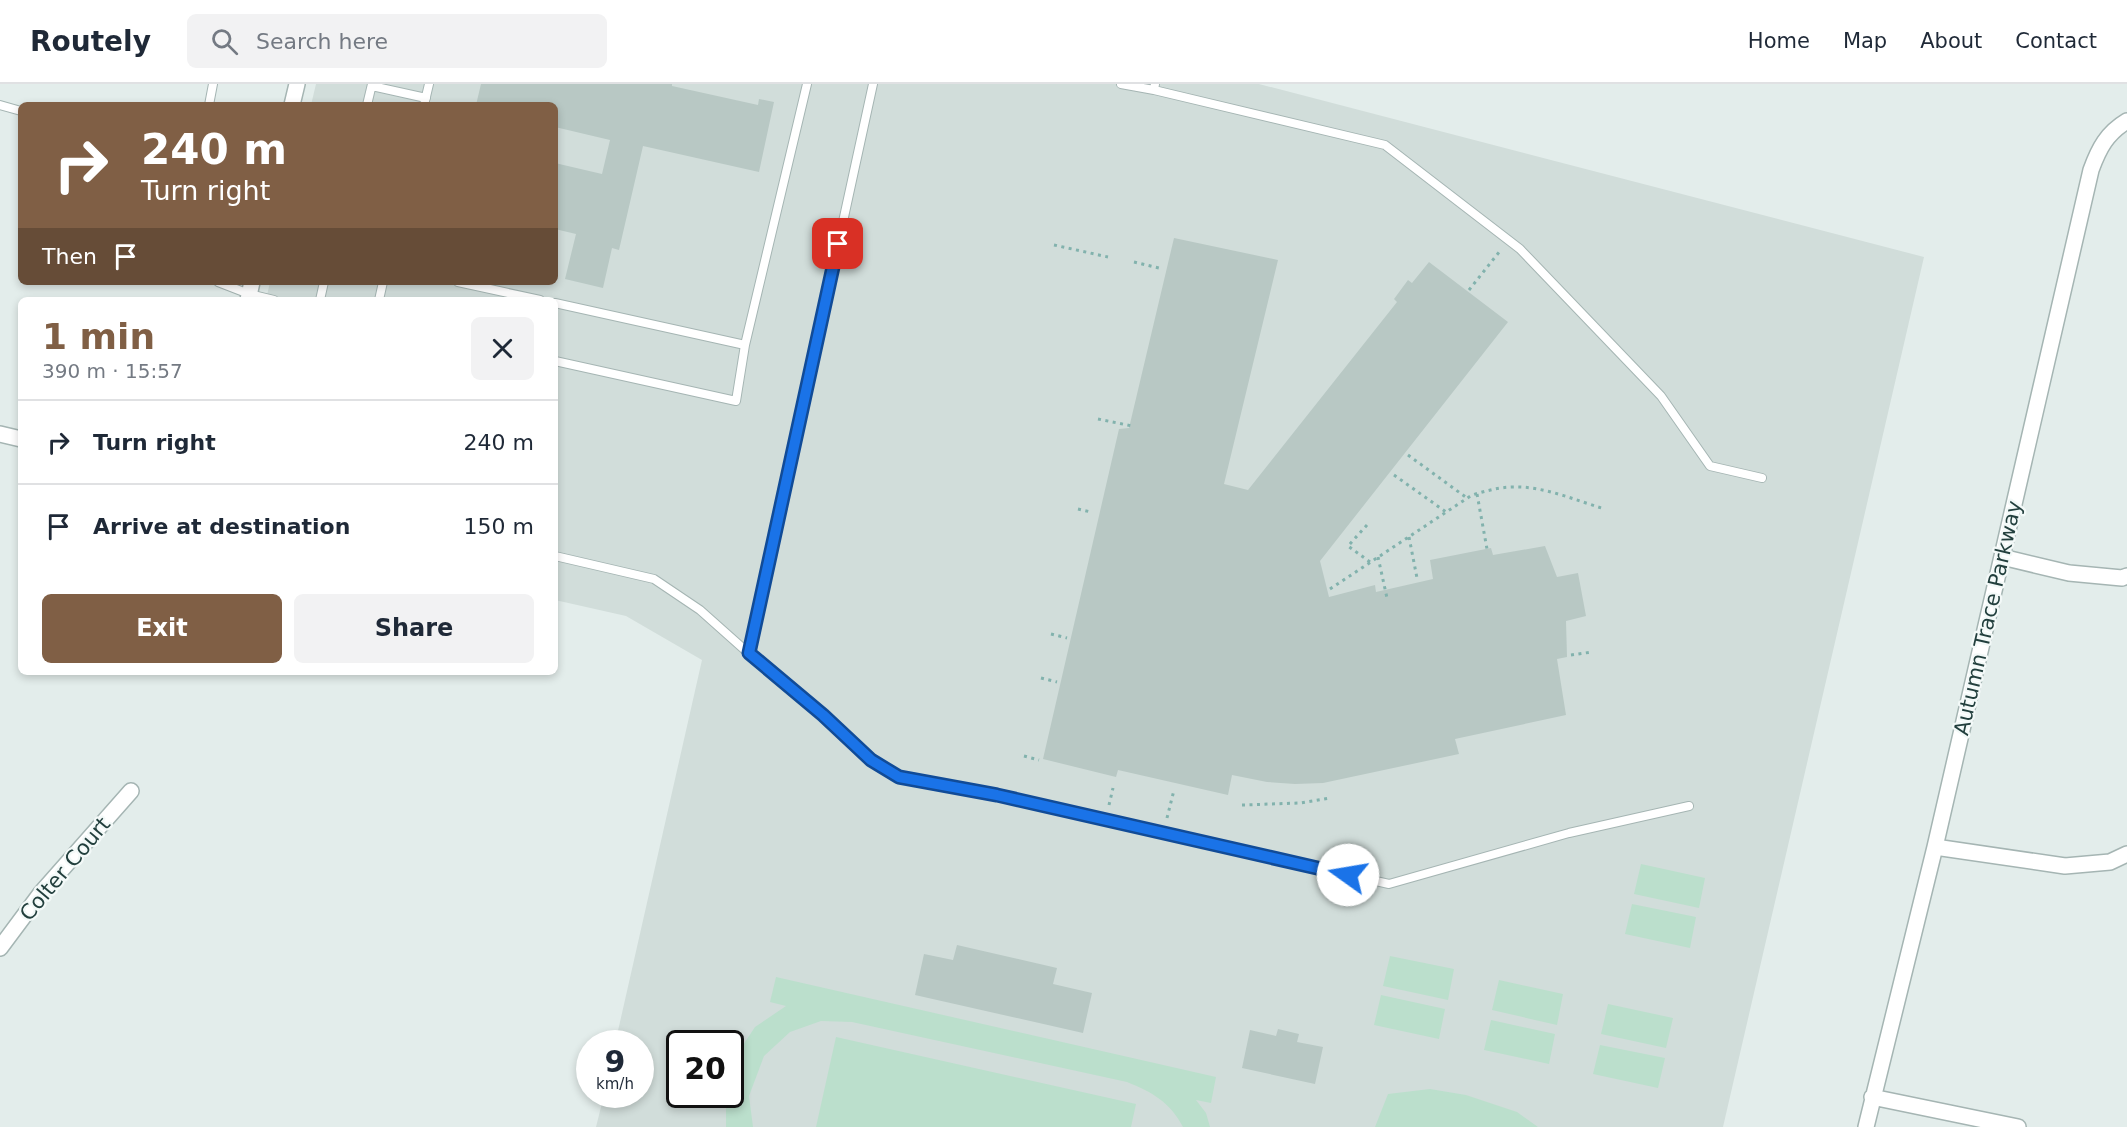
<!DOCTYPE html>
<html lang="en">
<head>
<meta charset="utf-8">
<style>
  :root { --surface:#fff; --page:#f2f2f3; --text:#1f2937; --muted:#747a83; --line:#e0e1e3; --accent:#805f45 }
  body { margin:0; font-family:"DejaVu Sans",sans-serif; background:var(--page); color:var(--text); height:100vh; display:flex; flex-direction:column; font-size:22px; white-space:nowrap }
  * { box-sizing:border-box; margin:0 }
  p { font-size:20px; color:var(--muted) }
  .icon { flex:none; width:33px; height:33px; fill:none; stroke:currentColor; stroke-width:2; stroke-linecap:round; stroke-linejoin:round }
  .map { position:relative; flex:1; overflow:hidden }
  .sheet { position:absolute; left:18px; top:213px; width:540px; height:378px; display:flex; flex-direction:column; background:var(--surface); border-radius:9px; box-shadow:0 3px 9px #0003 }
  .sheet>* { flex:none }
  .hud { position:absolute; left:18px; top:18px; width:540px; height:183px; border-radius:9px; box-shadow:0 3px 9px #0003; background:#805f45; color:#fff; overflow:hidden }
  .speed { position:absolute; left:576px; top:946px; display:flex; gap:12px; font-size:30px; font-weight:700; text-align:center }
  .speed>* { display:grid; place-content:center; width:78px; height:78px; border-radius:50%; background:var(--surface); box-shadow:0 3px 9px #0003; line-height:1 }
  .speed small { font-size:15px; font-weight:400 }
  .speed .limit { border:3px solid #111; border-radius:9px; background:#fff; color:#111 }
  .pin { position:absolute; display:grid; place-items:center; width:51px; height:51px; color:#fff; margin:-26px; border-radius:12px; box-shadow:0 3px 9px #0006 }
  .me { position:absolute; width:66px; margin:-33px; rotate:283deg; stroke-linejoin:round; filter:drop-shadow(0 0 4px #0008) }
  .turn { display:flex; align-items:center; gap:21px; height:126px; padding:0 24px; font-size:27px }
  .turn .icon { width:78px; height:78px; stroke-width:2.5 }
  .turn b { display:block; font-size:42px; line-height:51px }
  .then { display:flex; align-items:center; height:57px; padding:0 24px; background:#0003; gap:12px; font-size:22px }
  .round { display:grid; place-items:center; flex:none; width:63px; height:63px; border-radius:9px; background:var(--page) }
  .headline { display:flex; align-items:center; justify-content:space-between; height:102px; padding:0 24px }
  h1 { font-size:36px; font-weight:700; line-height:45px; color:var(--accent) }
  .button { display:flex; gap:12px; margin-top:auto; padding:12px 24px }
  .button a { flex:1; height:69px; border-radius:9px; background:var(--accent); color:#fff; font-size:24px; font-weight:700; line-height:69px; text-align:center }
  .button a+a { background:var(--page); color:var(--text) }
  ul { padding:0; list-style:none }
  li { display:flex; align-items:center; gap:18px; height:84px; padding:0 24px; border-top:2px solid var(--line) }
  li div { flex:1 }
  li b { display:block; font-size:22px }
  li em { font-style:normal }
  header { display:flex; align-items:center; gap:36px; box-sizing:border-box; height:84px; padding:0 30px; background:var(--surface); border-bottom:2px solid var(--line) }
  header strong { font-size:28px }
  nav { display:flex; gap:33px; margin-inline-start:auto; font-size:21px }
  .search { width:420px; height:54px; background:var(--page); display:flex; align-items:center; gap:15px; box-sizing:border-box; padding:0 21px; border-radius:9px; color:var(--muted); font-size:22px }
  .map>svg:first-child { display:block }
</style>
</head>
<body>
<header>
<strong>Routely</strong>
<div class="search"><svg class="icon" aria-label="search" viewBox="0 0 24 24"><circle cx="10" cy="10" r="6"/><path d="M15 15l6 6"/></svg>Search here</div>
<nav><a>Home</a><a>Map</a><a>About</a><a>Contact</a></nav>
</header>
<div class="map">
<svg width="2127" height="1043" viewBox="0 0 2127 1043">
  <rect width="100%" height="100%" fill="#e3edeb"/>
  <path fill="#d1ddda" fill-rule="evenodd" d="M316,0h943l665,173 -201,870h-1127l8,-32h36v-51h-25l87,-384 -76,-44 -71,-16v-300h-289l4,-18h285v-177h-244zM680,960h50v51h-50z"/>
  <path fill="#bbdfcc" d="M1641,780l64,14 -6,30 -65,-14z
    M1632,820l64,13 -6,31 -65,-14z
    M1390,872l64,13 -6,31 -65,-14z
    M776,893l440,100 -5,26 -15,-3 10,13 4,14h-27c-13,-25 -31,-35 -56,-45l-275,-60 -31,-1 -31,11 -26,24 -15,40 4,31h-27v-32h4l1,-25 2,-10 22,-33 31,-21 -16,-4z
    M1499,896l64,14 -6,31 -65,-15z
    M1381,911l64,14 -6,30 -65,-14z
    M1608,920l65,14 -7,30 -65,-14z
    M1491,936l64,14 -6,30 -65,-14z
    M836,953l300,67 -5,23h-315z
    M1600,961l65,13 -7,30 -65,-14z
    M1430,1005l36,6 51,17 21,15h-163l13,-33z"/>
  <path fill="#b8c8c4" d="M481,0h191v2l86,19 1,-6 15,3 -15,70 -116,-26 -24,104 -7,-2 -9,40 -38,-9 11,-45 -21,-5v-66l47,11 8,-34 -55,-13v-22h-79z
    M1174,154l104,22 -54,224 24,6 149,-188 -3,-3 14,-19 4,3 17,-21 79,60 -188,239 9,36 46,-12 1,7 57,-13 -3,-19 61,-12 2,7 52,-9 12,31 21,-4 8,43 -20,5 1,36 -10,2 9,56 -111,24 4,15 -136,29 -28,1 -28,-2 -35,-7 -4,20 -110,-25 -2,7 -73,-18 76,-330 10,-1z
    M957,861l100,23 -4,16 39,9 -9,40 -168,-38 9,-41 29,6z
    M1278,945l21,5 -2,8 26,5 -8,37 -73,-16 8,-38 26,6z"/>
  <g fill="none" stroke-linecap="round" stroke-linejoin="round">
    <g stroke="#a5b5b3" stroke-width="10">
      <path id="service" d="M1121,0l33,6
        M1155,0l-1,6 231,55 135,104 141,147 49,70 52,12
        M372,2l54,12
        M0,21l21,6
        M209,21l4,-21
        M367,21l5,-21
        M424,21l5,-21
        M218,198l31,12 25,6
        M458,198l82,18
        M320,216l4,-18
        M379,216l4,-18
        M555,219l190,42
        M555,277l181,40 9,-56 62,-261
        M555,472l99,23 46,31 55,49 68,56 48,45 28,17 98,18 392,89 180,-51 120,-27
        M749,569l124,-569"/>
    </g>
    <g stroke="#a5b5b3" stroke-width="18">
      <path id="minor" d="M292,21l5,-21
        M248,216l4,-18
        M0,350l21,5
        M2002,473l67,16 53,5 5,-2
        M1935,763l130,19 45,-4 17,-8
        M0,864l41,-55 90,-102
        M1872,1013l146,30
        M1866,1043l69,-280 156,-677c8,-22 16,-37 36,-49"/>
    </g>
    <path stroke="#82b2ad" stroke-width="3" stroke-dasharray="3 4.5" stroke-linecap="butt" d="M1054,161l54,12
      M1134,178l29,7
      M1469,206l31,-39
      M1098,335l34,7
      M1408,371l59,43
      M1394,391l52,37
      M1477,410l10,55
      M1078,425l13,3
      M1367,441l-19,21 22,16
      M1409,453l8,41
      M1378,473l9,41
      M1330,505l142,-94c14,-4 27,-8 42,-8 30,-1 63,14 91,22
      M1051,550l16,4
      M1571,571l21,-3
      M1041,594l16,4
      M1024,672l15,4
      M1109,721l4,-17
      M1242,721l58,-2 30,-5
      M1167,734l7,-28"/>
    <use href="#service" stroke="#fff" stroke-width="8"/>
    <use href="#minor" stroke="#fff" stroke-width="15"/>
  </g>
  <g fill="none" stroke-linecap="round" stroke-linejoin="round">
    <g stroke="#114b97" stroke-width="15">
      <path id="route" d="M838,160l-89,409 74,62 48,45 28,17 98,18 351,80"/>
    </g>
    <use href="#route" stroke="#1a73e8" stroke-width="10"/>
  </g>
  <g text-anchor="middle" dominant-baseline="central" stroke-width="4.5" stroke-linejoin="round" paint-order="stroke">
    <g font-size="21" fill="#223f3d" stroke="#f3f9f8">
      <text transform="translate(1988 534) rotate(-77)">Autumn Trace Parkway</text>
      <text transform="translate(65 785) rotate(-50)">Colter Court</text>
    </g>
  </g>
</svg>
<div class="speed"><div>9<small>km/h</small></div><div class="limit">20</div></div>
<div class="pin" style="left:838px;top:160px;background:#d93025"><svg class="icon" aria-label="arrive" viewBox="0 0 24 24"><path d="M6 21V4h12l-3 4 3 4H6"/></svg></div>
<svg class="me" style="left:1348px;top:791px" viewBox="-20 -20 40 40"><circle r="19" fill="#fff"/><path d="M0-13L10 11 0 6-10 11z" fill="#1a73e8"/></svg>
<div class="hud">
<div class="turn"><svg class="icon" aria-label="right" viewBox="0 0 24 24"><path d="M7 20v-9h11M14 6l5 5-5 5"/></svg><div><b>240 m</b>Turn right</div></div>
<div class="then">Then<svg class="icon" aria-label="arrive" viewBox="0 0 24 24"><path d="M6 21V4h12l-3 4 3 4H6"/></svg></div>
</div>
<section class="sheet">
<div class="headline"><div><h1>1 min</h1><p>390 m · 15:57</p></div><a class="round"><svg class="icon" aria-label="close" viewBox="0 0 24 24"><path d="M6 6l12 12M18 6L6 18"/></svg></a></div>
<ul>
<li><svg class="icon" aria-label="right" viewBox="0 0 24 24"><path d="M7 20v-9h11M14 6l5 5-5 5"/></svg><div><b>Turn right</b></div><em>240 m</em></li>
<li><svg class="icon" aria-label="arrive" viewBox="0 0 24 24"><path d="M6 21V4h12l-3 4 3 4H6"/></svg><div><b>Arrive at destination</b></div><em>150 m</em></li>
</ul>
<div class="button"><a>Exit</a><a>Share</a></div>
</section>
</div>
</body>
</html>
